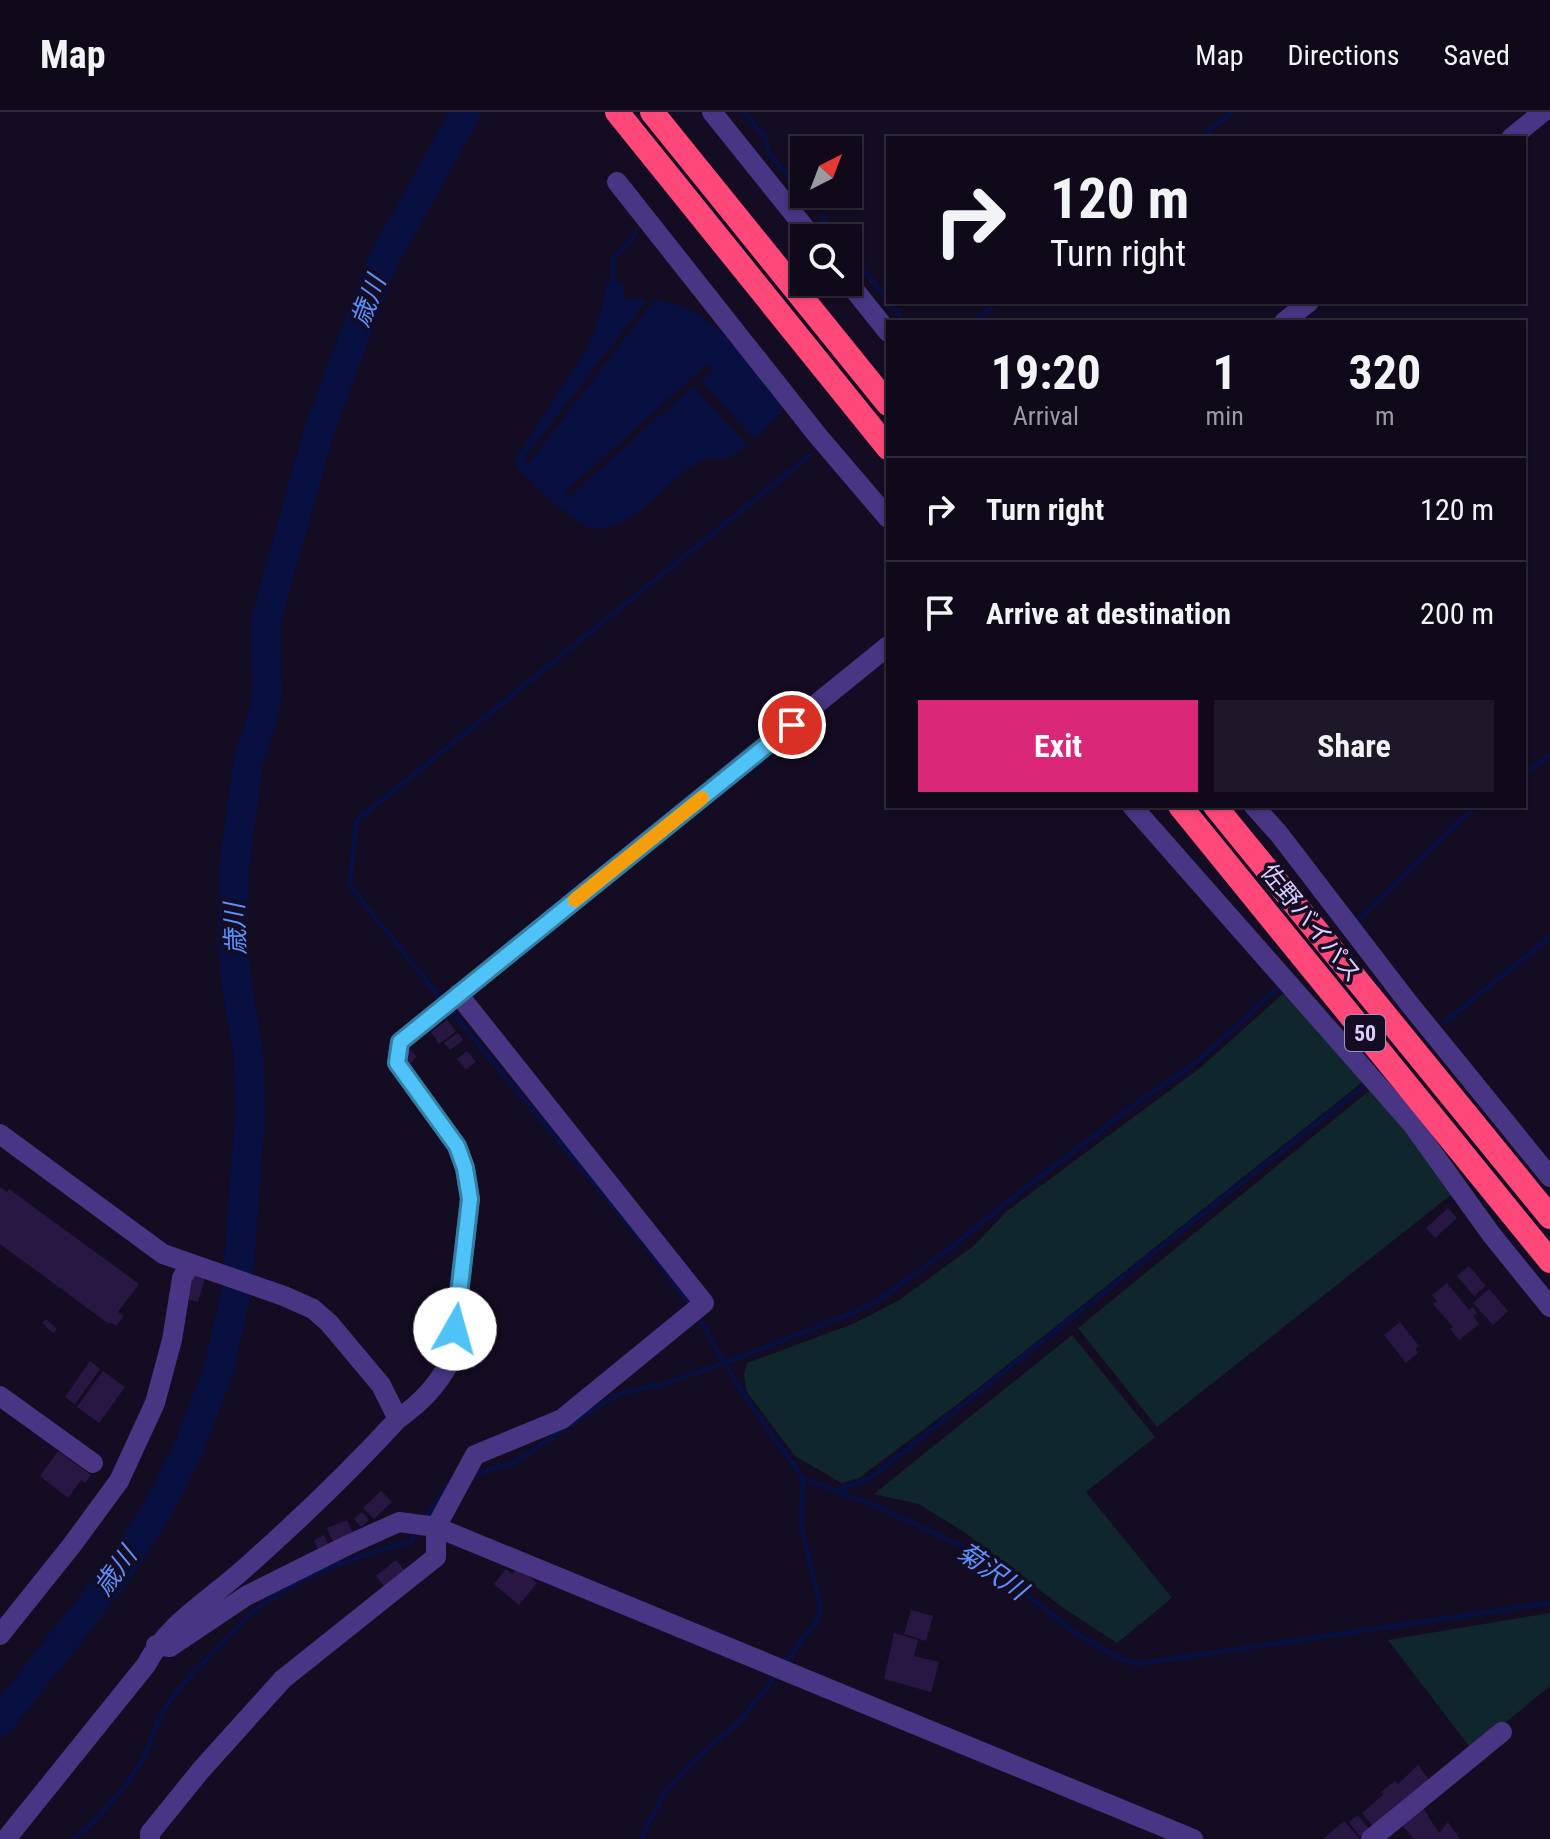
<!DOCTYPE html>
<html lang="en">
<head>
<meta charset="utf-8">
<style>
  :root { --surface:#0f091a; --page:#1d1727; --text:#f1f3f6; --muted:#9b9aa2; --line:#2f2a39; --accent:#db2777 }
  body { margin:0; font-family:"Roboto Condensed","Noto Sans JP",sans-serif; background:var(--page); color:var(--text); height:100vh; display:flex; flex-direction:column; font-size:30px; white-space:nowrap }
  * { box-sizing:border-box; margin:0 }
  p { font-size:26px; color:var(--muted) }
  .icon { flex:none; width:44px; height:44px; fill:none; stroke:currentColor; stroke-width:2; stroke-linecap:round; stroke-linejoin:round }
  .map { position:relative; flex:1; overflow:hidden }
  .drawer { position:absolute; left:886px; top:208px; width:640px; height:488px; display:flex; flex-direction:column; background:var(--surface); border-radius:0px; box-shadow:0 2px 6px #0004,0 0 0 2px var(--line) }
  .drawer>* { flex:none }
  .top-card { position:absolute; left:886px; top:24px; width:640px; height:168px; border-radius:0px; box-shadow:0 2px 6px #0004,0 0 0 2px var(--line); background:#0f091a; color:var(--text); overflow:hidden }
  .needle { width:52px; rotate:42deg }
  .buttons { position:absolute; left:790px; top:24px; display:grid; gap:16px }
  .buttons a { display:grid; place-items:center; width:72px; height:72px; border-radius:0px; background:var(--surface); box-shadow:0 2px 6px #0004,0 0 0 2px var(--line); font-size:40px }
  .pin { position:absolute; display:grid; place-items:center; width:68px; height:68px; color:#fff; margin:-34px; border:4px solid #fff; border-radius:50%; box-shadow:0 2px 8px #0007 }
  .me { position:absolute; width:88px; margin:-44px; rotate:7deg; stroke-linejoin:round; filter:drop-shadow(0 0 6px #0008) }
  .turn { display:flex; align-items:center; gap:28px; height:168px; padding:0 32px; font-size:36px }
  .turn .icon { width:104px; height:104px; stroke-width:2.5 }
  .turn b { display:block; font-size:56px; line-height:68px }
  .eta { display:flex; justify-content:space-evenly; align-items:center; height:136px; text-align:center }
  .eta b { font-size:48px; font-weight:700; line-height:56px }
  .primary-button { display:flex; gap:16px; margin-top:auto; padding:16px 32px }
  .primary-button a { flex:1; height:92px; border-radius:0px; background:var(--accent); color:#fff; font-size:32px; font-weight:700; line-height:92px; text-align:center }
  .primary-button a+a { background:var(--page); color:var(--text) }
  ul { padding:0; list-style:none }
  li { display:flex; align-items:center; gap:24px; height:104px; padding:0 32px; border-top:2px solid var(--line) }
  li div { flex:1 }
  li b { display:block; font-size:30px }
  li em { font-style:normal }
  header { display:flex; align-items:center; gap:48px; box-sizing:border-box; height:112px; padding:0 40px; background:var(--surface); border-bottom:2px solid var(--line) }
  header strong { font-size:38px }
  nav { display:flex; gap:44px; margin-inline-start:auto; font-size:28px }
  .map>svg:first-child { display:block }
</style>
</head>
<body>
<header>
<strong>Map</strong>
<nav><a>Map</a><a>Directions</a><a>Saved</a></nav>
</header>
<div class="map">
<svg width="1550" height="1727" viewBox="0 0 1550 1727">
  <rect width="100%" height="100%" fill="#140c22"/>
  <path fill="#0f272c" d="M1284,881l81,87 -393,313 -113,85 -17,5 -47,-27 -48,-64 -3,-17 3,-12 106,-39 45,-23 77,-56 32,-34 193,-143z
    M1370,978l37,42 45,62 -295,233 -79,-99z
    M1072,1223l83,102 -69,55 86,106 -55,45 -55,-36 -95,-73 -48,-30 -45,-10z
    M1550,1501v73l-78,64 -84,-110z"/>
  <path fill="#071040" d="M607,169l16,2 1,15c14,1 30,1 44,4 56,16 79,60 113,103v9l-50,44h-23l-19,10 -52,45 -22,13 -14,3 -13,-1 -31,-22 -41,-39 1,-11 71,-109 13,-34z"/>
  <path fill="#140c22" d="M647,188l7,1 -126,163 -5,-4z
    M707,252l6,6 -12,11 53,58 -7,6 -54,-59 -124,111 -4,-5z"/>
  <g fill="none" stroke-linecap="round" stroke-linejoin="round">
    <path stroke="#071040" stroke-width="5" d="M743,0l23,27 3,15 33,37
      M1200,26l32,-26
      M822,104l16,22
      M848,138l40,51
      M613,170v-23l23,-25
      M889,190l16,20
      M973,210l25,-20
      M1524,662l26,-19
      M1358,808l107,-104 14,-10
      M442,888l-92,-114 6,-65 453,-365
      M448,896l190,228 54,71
      M1445,910l105,-85
      M698,1203c29,59 67,110 105,163
      M472,1363l43,-13 90,-60 20,-10 39,-8 85,-30 99,-39 31,-15 77,-56 68,-55 117,-89 56,-38 82,-75
      M839,1378l29,-11 18,-13 480,-382
      M425,1407l26,-38
      M784,1553l35,-48 1,-13 -19,-79 2,-47 80,31 85,40 109,85 44,25 16,5 413,-61
      M74,1727c27,-22 54,-53 71,-84 7,-14 10,-31 19,-45 14,-23 33,-41 52,-60 18,-19 36,-40 59,-54 42,-26 87,-43 136,-54l7,-11
      M641,1727l23,-46 29,-31 49,-43 36,-46"/>
    <path stroke="#071040" stroke-width="30" d="M0,1609l116,-147 42,-65 32,-64 29,-76 18,-80 13,-171 -1,-59 -13,-80 -3,-44 1,-68 15,-109 12,-35 6,-29 -1,-74 54,-192 63,-167 83,-149"/>
  </g>
  <path fill="#291743" d="M447,908l9,11 -17,13 -8,-12z
    M458,921l5,7 -13,10 -6,-7z
    M409,937l8,7 -7,8 -8,-7z
    M467,939l9,11 -10,8 -9,-11z
    M0,1075l7,5 2,-3 130,95 -21,28 6,4 -8,10 -6,-4 -1,2 -109,-80z
    M1448,1096l9,10 -22,20 -9,-10z
    M1469,1154l17,20 -12,10 -17,-20z
    M193,1162l12,4 -7,24 -12,-3z
    M1447,1171l22,27 4,-3 4,6 -4,3 6,8 -20,16 -9,-11 3,-2 -20,-23 4,-3 -5,-6z
    M1489,1177l19,22 -15,14 -20,-22z
    M46,1207l11,10 -4,4 -11,-10z
    M1400,1210l19,24 -4,3 3,4 -12,10 -22,-28z
    M90,1249l10,8 -25,35 -10,-7z
    M103,1259l22,16 -26,36 -22,-16z
    M58,1339l33,24 -6,8 -4,-3 -13,18 -28,-22z
    M381,1379l11,11 -18,17 -11,-11z
    M362,1400l7,8 -8,7 -7,-8z
    M347,1408l6,13 -20,9 -6,-14z
    M324,1423l5,10 -11,5 -4,-10z
    M396,1448l8,10 -20,16 -8,-10z
    M518,1455l19,16 -18,22 -25,-21 12,-15 6,5z
    M911,1498l22,6 -7,25 -22,-7z
    M894,1521l24,7 -4,16 25,6 -8,30 -47,-13z
    M1418,1653l12,16 -57,45 -11,-13 21,-18 -2,-3 14,-11 3,3z
    M1421,1693l18,28 9,-11 12,17h-46l-14,-16z
    M1358,1703l11,14 -9,8 -11,-15z
    M1344,1709l16,18h-37z"/>
  <g fill="none" stroke-linecap="round" stroke-linejoin="round">
    <path stroke="#483583" stroke-width="20" d="M712,0l101,126
      M1511,26l32,-26
      M617,70l201,254 70,82
      M848,170l40,50
      M1284,210l25,-20
      M1132,694l280,318 79,110 59,73
      M1254,694l25,28 128,167 143,176
      M458,882l246,309 -142,116 -87,36 -39,72 757,312
      M0,1022l163,120 121,42 29,13 16,14 52,62 17,34c-48,52 -100,102 -153,149 -35,32 -77,55 -99,97l-140,174
      M0,1284l93,67
      M398,1307c24,-17 39,-33 53,-59l19,-161 -5,-31 -8,-22 -60,-83 3,-21 488,-396
      M0,1523l72,-90 47,-64 36,-78 17,-63 10,-62 8,-13
      M150,1727v-6l51,-63 82,-91 153,-122v-30l-37,-5 -51,23 -102,51 -76,51 -14,-2
      M1371,1727l131,-107"/>
    <path stroke="#ff487a" stroke-width="24" d="M617,0l271,336
      M652,0l236,292
      M1180,694l370,455
      M1215,694l335,411"/>
  </g>
  <g fill="none" stroke-linecap="round" stroke-linejoin="round">
    <g stroke="#337fa1" stroke-width="20">
      <path id="route" d="M455,1217l15,-130 -5,-31 -8,-22 -60,-83 3,-21 392,-317"/>
    </g>
    <use href="#route" stroke="#4fc3f7" stroke-width="14"/>
    <path stroke="#f59e0b" stroke-width="14" d="M575,788l127,-102"/>
  </g>
  <g text-anchor="middle" dominant-baseline="central" stroke-width="7" stroke-linejoin="round" paint-order="stroke">
    <rect fill="#140c22" stroke="#a193bd" stroke-width="2" x="1345" y="903" width="40" height="36" rx="6"/>
    <g font-size="22" font-weight="bold" fill="#ddcdff">
      <text x="1365" y="921">50</text>
    </g>
    <g font-size="24" fill="#ddcdff" stroke="#140c22">
      <text transform="translate(1311 811) rotate(51)">佐野バイパス</text>
    </g>
    <g font-size="26" font-style="italic" fill="#5b91ff" stroke="#140c22">
      <text transform="translate(368 189) rotate(-69)">歳川</text>
      <text transform="translate(235 817) rotate(-92)">歳川</text>
      <text transform="translate(115 1459) rotate(-54)">歳川</text>
      <text transform="translate(992 1459) rotate(35)">菊沢川</text>
    </g>
  </g>
</svg>
<div class="buttons">
<a><svg class="needle" viewBox="-14 -14 28 28"><path d="M0-13l5 13h-10z" fill="#e53935"/><path d="M0 13l5-13h-10z" fill="#9b9aa2"/></svg></a>
<a><svg class="icon" aria-label="search" viewBox="0 0 24 24"><circle cx="10" cy="10" r="6"/><path d="M15 15l6 6"/></svg></a>
</div>
<div class="pin" style="left:792px;top:613px;background:#d93025"><svg class="icon" aria-label="arrive" viewBox="0 0 24 24"><path d="M6 21V4h12l-3 4 3 4H6"/></svg></div>
<svg class="me" style="left:455px;top:1217px" viewBox="-20 -20 40 40"><circle r="19" fill="#fff"/><path d="M0-13L10 11 0 6-10 11z" fill="#4fc3f7"/></svg>
<div class="top-card">
<div class="turn"><svg class="icon" aria-label="right" viewBox="0 0 24 24"><path d="M7 20v-9h11M14 6l5 5-5 5"/></svg><div><b>120 m</b>Turn right</div></div>
</div>
<section class="drawer">
<div class="eta">
<div><b>19:20</b><p>Arrival</p></div>
<div><b>1</b><p>min</p></div>
<div><b>320</b><p>m</p></div>
</div>
<ul>
<li><svg class="icon" aria-label="right" viewBox="0 0 24 24"><path d="M7 20v-9h11M14 6l5 5-5 5"/></svg><div><b>Turn right</b></div><em>120 m</em></li>
<li><svg class="icon" aria-label="arrive" viewBox="0 0 24 24"><path d="M6 21V4h12l-3 4 3 4H6"/></svg><div><b>Arrive at destination</b></div><em>200 m</em></li>
</ul>
<div class="primary-button"><a>Exit</a><a>Share</a></div>
</section>
</div>
</body>
</html>
